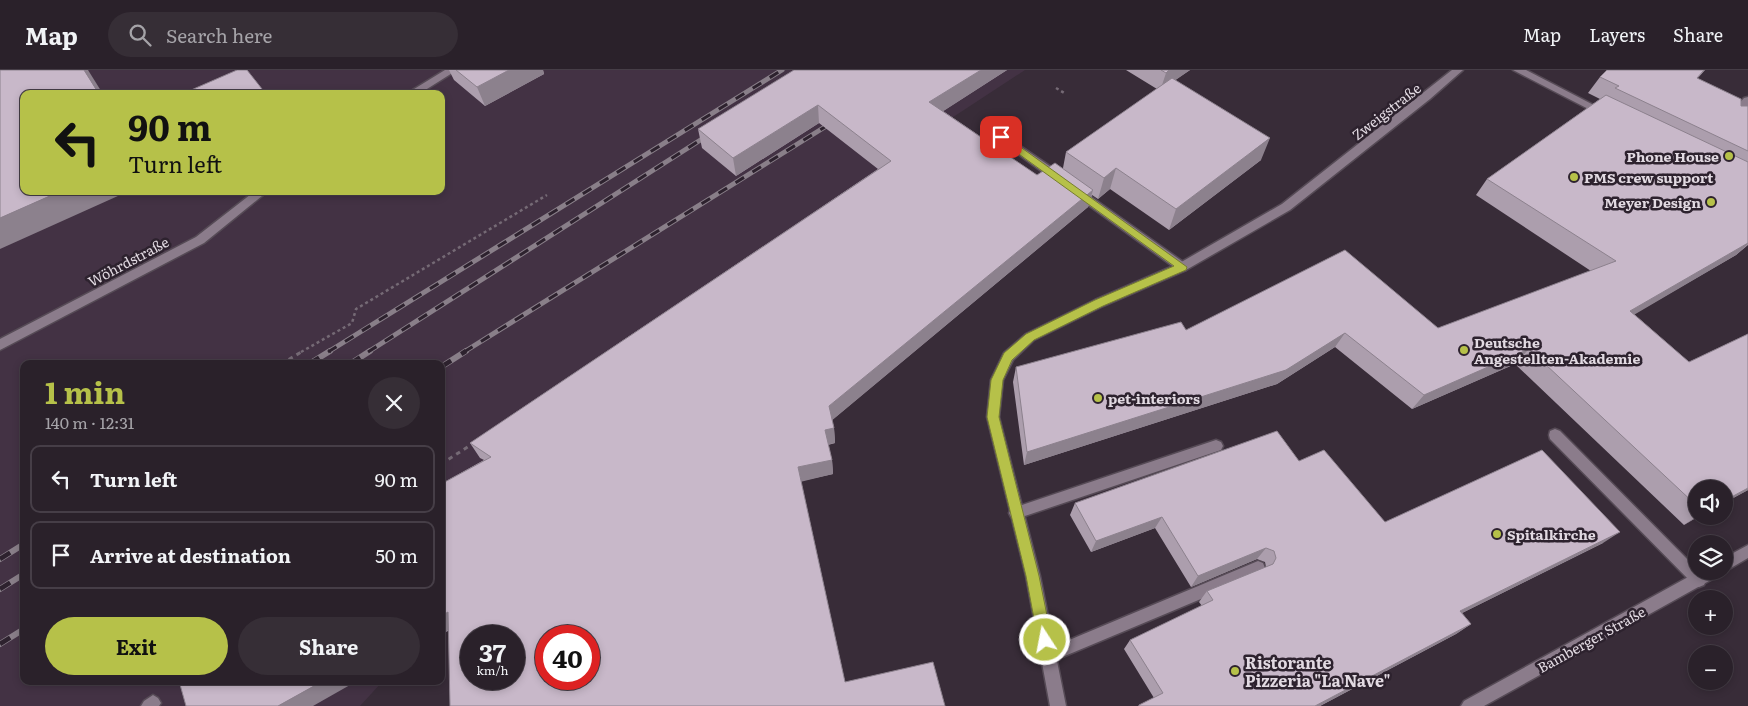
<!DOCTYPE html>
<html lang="en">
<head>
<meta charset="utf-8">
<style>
  :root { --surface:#2a212a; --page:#362e36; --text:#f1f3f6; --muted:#a5a3a8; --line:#463e47; --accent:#b6c149 }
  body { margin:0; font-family:Literata,serif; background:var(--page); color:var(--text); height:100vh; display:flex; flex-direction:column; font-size:19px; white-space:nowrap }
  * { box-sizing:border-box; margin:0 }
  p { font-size:16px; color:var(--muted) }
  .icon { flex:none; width:28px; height:28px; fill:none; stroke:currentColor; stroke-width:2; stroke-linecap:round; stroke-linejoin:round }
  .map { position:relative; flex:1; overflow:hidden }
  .panel { position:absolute; left:20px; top:290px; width:425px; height:325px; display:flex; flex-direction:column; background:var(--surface); border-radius:10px; box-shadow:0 2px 8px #0003,0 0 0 1px var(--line) }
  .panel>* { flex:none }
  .guide { position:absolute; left:20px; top:20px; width:425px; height:105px; border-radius:10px; box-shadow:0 2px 8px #0003,0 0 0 1px var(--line); background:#b6c149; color:#111; overflow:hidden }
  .fabs { position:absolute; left:1688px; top:410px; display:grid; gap:10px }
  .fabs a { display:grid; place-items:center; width:45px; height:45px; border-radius:50%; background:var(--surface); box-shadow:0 2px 8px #0003,0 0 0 1px var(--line); font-size:25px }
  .speed { position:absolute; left:460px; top:555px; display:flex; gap:10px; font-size:25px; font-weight:700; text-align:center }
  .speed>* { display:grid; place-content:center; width:65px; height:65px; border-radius:50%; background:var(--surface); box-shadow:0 2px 8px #0003,0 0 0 1px var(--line); line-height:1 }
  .speed small { font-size:12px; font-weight:400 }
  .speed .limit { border:8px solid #d22; background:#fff; color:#111 }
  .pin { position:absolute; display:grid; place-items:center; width:42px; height:42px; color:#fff; margin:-21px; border-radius:10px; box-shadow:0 2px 8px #0006 }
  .me { position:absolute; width:55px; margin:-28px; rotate:349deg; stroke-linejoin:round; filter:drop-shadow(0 0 4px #0008) }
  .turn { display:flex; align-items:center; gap:18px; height:105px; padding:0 25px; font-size:22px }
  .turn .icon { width:65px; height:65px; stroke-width:2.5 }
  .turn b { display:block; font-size:35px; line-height:42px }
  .round { display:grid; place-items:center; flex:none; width:52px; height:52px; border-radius:26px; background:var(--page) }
  .overview { display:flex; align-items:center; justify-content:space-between; height:85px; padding:0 25px }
  h1 { font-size:30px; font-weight:700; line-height:38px; color:var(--accent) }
  .cta { display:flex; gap:10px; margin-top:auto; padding:10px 25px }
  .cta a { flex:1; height:58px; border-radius:30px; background:var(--accent); color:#111; font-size:20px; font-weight:700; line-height:58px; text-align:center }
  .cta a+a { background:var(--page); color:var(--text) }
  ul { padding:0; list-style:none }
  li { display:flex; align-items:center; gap:15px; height:68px; margin:0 10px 8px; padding:0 15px; border:2px solid var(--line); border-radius:10px }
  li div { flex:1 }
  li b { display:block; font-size:19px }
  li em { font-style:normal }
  header { display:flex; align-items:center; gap:30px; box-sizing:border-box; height:70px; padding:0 25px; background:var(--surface); border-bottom:1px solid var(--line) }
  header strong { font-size:24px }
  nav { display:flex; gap:28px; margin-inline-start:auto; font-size:18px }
  .search { width:350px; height:45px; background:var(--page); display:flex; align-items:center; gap:12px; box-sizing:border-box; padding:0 18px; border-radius:28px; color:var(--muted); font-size:19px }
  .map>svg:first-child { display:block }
</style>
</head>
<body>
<header>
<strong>Map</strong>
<div class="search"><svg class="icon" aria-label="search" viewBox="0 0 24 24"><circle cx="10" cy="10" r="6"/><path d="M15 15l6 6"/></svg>Search here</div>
<nav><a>Map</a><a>Layers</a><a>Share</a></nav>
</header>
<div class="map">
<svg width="1748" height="636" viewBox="0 0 1748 636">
  <rect width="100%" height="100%" fill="#382c38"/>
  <path fill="#433244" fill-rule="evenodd" d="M0,0h1025l-87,57 -403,455 -94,53v-271h-417v317h359l-23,25h-360zM24,24h417v97h-417z"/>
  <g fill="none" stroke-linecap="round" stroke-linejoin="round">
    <g stroke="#564b56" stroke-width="3">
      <path id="service" d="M1748,27v9l-13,15h-8v-4l17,-19z
        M1001,63l62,42 1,3 -1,3h-8l-58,-42 -1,-2 1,-2z
        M1077,117l109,77 2,3 -2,3h-8l-105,-76 -1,-3z
        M1555,359l5,2 136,137v3h4l6,9 -2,5 -5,2 -5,-2 -144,-146 -1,-4 1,-4z
        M1216,370l5,2 2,4 -2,4 -205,69 -5,-2 -2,-4 2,-4 5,-2z
        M1258,491l5,2 2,5 -2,5 -215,90 -5,-2 -2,-5 2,-5z
        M153,625l5,3 3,5 -2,3h-18l3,-5z"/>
    </g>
    <g stroke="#564b56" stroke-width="3">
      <path id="pedestrian" d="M1513,0h13l85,44 -5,3 -4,-1z"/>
    </g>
    <g stroke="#564b56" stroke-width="3">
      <path id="minor" d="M445,0h12l-38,24h-13z
        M255,121h13l-64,52 -204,107v-11l196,-102z
        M1748,475v13l-24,14 -1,-1 1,-13z
        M1699,501h21l-2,5 -234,130h-23l3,-5z"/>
    </g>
    <g stroke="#564b56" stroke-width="3">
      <path id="tertiary" d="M1452,0h11l-33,29 -140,111 -104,60 -83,36 -69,34 -21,20 -10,20 -4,37 41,159 26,130h-16l-24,-130 -39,-159 4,-37 13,-27 22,-19 69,-34 83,-36 104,-60z"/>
    </g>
    <path stroke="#756a75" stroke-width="2.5" stroke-dasharray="3 3" stroke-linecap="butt" d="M1056,18l10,6
      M301,282l51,-29 4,-14 191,-114"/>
    <path stroke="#756a75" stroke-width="3" stroke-dasharray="4.5 4.5" stroke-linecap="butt" d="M281,294l22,-13
      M441,394l33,-21"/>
    <use href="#service" fill="#8b7c8b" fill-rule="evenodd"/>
    <use href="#pedestrian" fill="#8b7c8b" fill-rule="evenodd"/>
    <use href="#minor" fill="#8b7c8b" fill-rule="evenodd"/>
    <use href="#tertiary" fill="#8b7c8b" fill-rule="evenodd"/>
    <g stroke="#897f89" stroke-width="5">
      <path id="rail-far1" d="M328,282l454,-282
        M368,282l345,-220
        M464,282l372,-232"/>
    </g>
    <g stroke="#897f89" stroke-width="6">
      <path id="rail" d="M309,294l21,-13
        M350,294l20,-13
        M441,297l25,-16
        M0,489l24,-15
        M0,519l24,-15
        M0,574l24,-15"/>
    </g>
    <use href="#rail-far1" stroke="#2d222e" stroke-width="3" stroke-dasharray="10" stroke-linecap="butt"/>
    <use href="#rail" stroke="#2d222e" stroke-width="4.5" stroke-dasharray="12" stroke-linecap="butt"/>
  </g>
  <path fill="#ac9ead" d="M449,0h94l1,4 -59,32 -31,-26z
    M794,0h213l-64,41 94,64 26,-7 3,-16 91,-63 -31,-19h64l-15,10 86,80 -92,70 -59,-41 -12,10 -6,-4 -4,12 -256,213 2,8 1,15 -7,2 4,15 1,14 -32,7 44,201 100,24 -497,-75 -7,3v-150l43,-24 -4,-2 -10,-15 408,-274 -59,-46 -83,53 -34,-28 -4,-19z
    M1607,0h98l-8,9 44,27h7v139l-12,10 -102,59 55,48 59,-28v156l-24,13 -28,-14v27h3l-15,9 -169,-161 -103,45 -77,-62 -58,37 -253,81 -11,-83 3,-15 170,-37 252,-2 153,-57 -115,-76 11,-16 113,-80 -12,-6 12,-16z
    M1299,391l86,61 218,21 -141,70 9,11 -15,10 -136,72h-182l16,-8 -30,-49 6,-9 72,-34 -3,-4 8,-11 59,-24 -1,-5 -8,-3 -66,28 -36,-59 -64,24 -21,-37 5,-12z"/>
  <path fill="#8c818d" d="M84,0h4l15,24h-4z
    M509,0h34l1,4 -59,32 -8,-19z
    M981,0h26l-79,51 1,-19z
    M1169,0h21l-30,21 6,-18z
    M818,35l1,18 -83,53 -3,-18z
    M1270,68l-9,22 -92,70 7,-21z
    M1116,98l-6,21 -12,10 6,-21z
    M1093,120l-5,17 -258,215 -1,-16z
    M61,121h68l-129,58v-31z
    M1748,173v1l-12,11 -121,71 15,-15z
    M1345,263l-10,14 -58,37 -253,81 3,-13z
    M1529,279l-14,15 -103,45 12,-14z
    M834,358l1,15 -9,2 -1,-15z
    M832,390l1,14 -33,8 -2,-15z
    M1748,418v2l-24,13v-2z
    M1697,446h2l-15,9z
    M1162,447l-7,11 -64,24 5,-11z
    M1620,462l-17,11 -157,78 14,-10z
    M1266,478l-9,11 -66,28 7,-11z
    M448,542l12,12 -19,10v-18z
    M1471,554l-15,10 -136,72h-5z
    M323,611h34l-44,25h-35z"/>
  <path fill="#c8b8c9" stroke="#8c818d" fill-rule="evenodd" d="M0,0h84l15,24h-75v97h37l-61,27z
    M237,0h10l19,24h-84z
    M456,0h53l-32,17z
    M794,0h187l-52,32 108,73 18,-12 38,27 -264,216 5,22 -9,2 7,30 -34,7 47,215 88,-20 12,44h-495l-2,-94 -7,4v-132l50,-27 -21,-14 421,-282 -73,-56 -85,53 -35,-29zM471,566h43v43h-43zM546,566h43v43h-43z
    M1161,0h8l-3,3z
    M1607,0h97l-7,8 44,21v7h7v45l-133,-63 4,-2 -19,-9z
    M1172,8l98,60 -94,71 -60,-41 -12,10 -38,-26z
    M1606,25l142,67v81l-118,68 59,51 59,-28v154l-24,13v-12h-28v16l-167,-156 -105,46 -79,-62 -59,37 -259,82 -11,-85 165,-45 5,8 159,-80 93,78 178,-67 -129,-82z
    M1277,361l22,30 25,-11 61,72 157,-72 78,82 -160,79 11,13 -156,82h-176v-1l24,-12 -33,-53 83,-40 -6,-9 66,-27 3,-6 -2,-7 -8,-3 -68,28 -36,-59 -66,24 -21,-38z
    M179,611h144l-45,25h-92z"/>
  <path fill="#b6c149" stroke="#767d2f" d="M1001,63l186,134 -1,3 -83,36 -69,34 -22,20 -9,20 -4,37 40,159 13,64 -2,5 -5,1 -5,-1 -2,-5 -12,-64 -39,-159 4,-37 13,-27 22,-19 69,-34 79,-34 -176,-127v-5z"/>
  <g fill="#b6c149" stroke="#2d222e" stroke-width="2">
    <circle cx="1729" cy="86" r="5"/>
    <circle cx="1574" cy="107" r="5"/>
    <circle cx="1711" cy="132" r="5"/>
    <circle cx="1464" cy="280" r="5"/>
    <circle cx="1098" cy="328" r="5"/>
    <circle cx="1497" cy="464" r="5"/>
    <circle cx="1235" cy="601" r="5"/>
  </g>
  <g text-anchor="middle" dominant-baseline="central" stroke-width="5" stroke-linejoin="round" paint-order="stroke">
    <g font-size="14" fill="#e2dae2" stroke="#2d222e">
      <text transform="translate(1386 41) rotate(-38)">Zweigstraße</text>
      <text transform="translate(128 191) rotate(-28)">Wöhrdstraße</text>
      <text transform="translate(1591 569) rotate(-29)">Bamberger Straße</text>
    </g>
    <g font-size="14" font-weight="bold" fill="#e2dae2" stroke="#2d222e" text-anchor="start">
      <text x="1719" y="86" text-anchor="end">Phone House</text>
      <text x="1584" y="107">PMS crew support</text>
      <text x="1701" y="132" text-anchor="end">Meyer Design</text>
      <text x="1474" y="272">Deutsche<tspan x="1474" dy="16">Angestellten-Akademie</tspan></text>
      <text x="1108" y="328">pet-interiors</text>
      <text x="1507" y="464">Spitalkirche</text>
    </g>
    <g font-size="16" font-weight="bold" fill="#e2dae2" stroke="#2d222e" text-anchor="start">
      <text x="1245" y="592">Ristorante<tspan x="1245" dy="18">Pizzeria "La Nave"</tspan></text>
    </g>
  </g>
</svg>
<div class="fabs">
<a><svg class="icon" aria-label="sound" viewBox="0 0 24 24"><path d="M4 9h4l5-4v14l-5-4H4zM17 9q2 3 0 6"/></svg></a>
<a><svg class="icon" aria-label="layers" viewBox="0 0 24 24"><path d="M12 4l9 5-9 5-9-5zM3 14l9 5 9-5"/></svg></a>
<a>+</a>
<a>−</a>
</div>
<div class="speed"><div>37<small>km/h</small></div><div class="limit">40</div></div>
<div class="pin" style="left:1001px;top:67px;background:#d93025"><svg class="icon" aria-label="arrive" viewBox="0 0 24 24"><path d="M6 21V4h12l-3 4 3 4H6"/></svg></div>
<svg class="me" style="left:1045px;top:570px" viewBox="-20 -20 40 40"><circle r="17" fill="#b6c149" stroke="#fff" stroke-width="3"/><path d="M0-11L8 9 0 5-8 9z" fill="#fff"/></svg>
<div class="guide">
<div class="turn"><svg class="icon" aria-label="left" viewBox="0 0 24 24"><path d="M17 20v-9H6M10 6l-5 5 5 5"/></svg><div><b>90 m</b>Turn left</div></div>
</div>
<section class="panel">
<div class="overview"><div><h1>1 min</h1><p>140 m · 12:31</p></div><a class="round"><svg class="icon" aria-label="close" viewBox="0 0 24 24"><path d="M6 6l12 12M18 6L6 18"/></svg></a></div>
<ul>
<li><svg class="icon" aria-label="left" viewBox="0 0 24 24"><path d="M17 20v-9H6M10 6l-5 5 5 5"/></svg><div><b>Turn left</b></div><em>90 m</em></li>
<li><svg class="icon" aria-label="arrive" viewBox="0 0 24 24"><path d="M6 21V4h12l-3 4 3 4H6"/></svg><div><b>Arrive at destination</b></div><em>50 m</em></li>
</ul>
<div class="cta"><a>Exit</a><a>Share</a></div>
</section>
</div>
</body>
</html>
